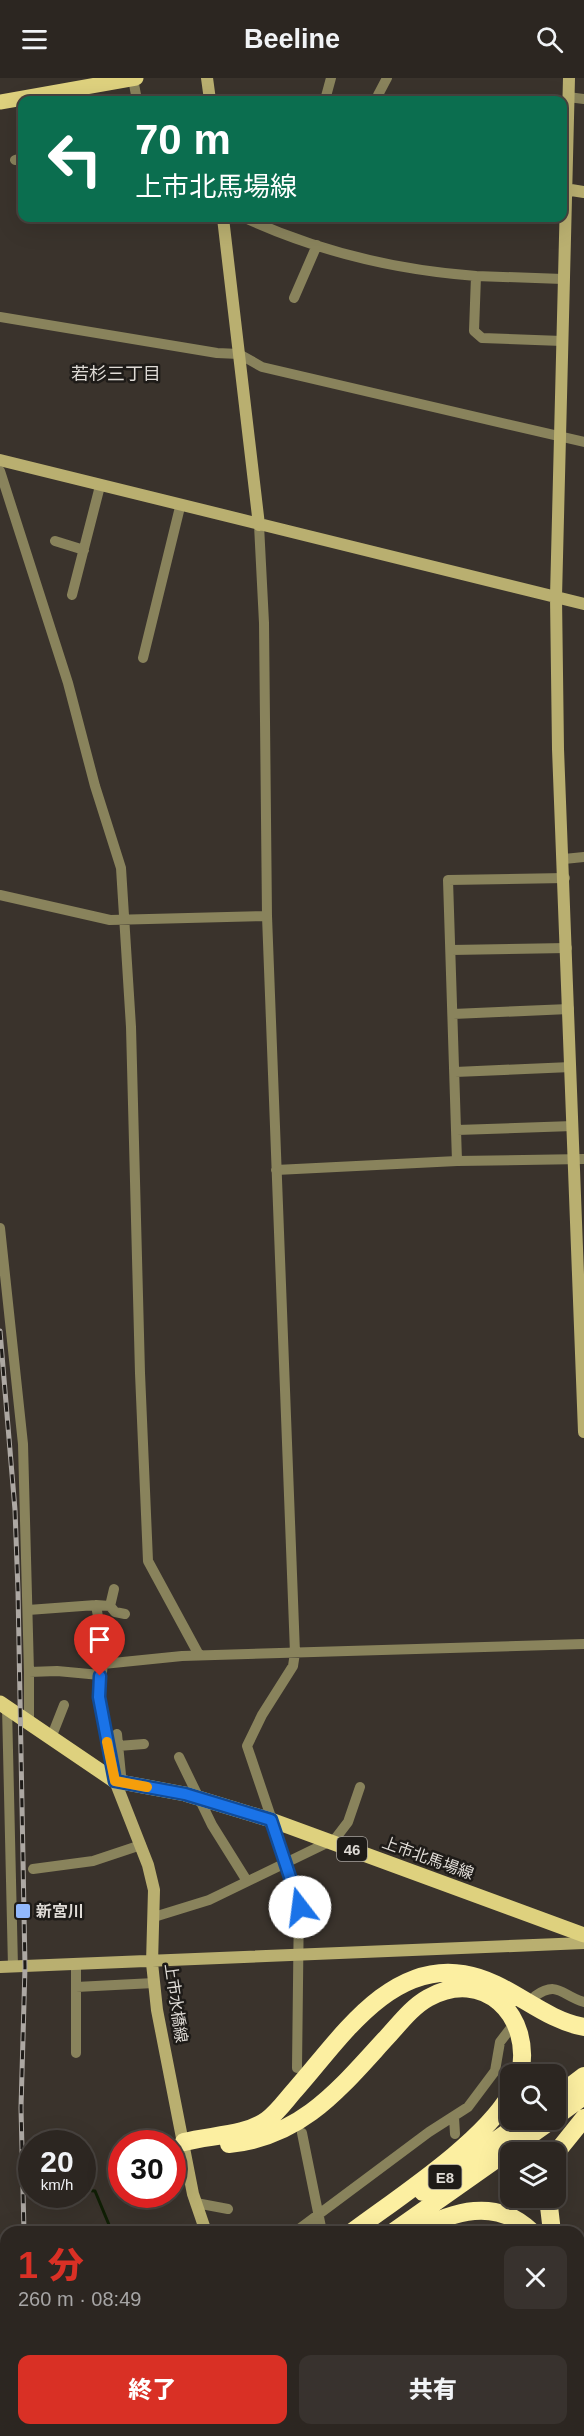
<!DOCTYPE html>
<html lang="ja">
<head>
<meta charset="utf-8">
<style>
  :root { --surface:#2c2621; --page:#38322e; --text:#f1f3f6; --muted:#a6a5a5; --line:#48433f; --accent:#d93025 }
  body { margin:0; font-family:Helvetica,"Noto Sans JP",sans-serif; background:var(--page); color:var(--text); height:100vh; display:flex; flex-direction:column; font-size:22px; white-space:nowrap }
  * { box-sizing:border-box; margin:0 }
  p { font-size:20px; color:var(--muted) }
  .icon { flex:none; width:33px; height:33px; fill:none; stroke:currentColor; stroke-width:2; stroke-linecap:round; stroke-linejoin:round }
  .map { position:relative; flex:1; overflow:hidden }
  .details { position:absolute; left:0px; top:2148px; width:585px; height:210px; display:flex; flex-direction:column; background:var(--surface); border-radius:18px 18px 0 0; box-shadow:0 6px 24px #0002,0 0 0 2px var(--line) }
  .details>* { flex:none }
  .hud { position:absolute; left:18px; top:18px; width:549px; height:126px; border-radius:12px; box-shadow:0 6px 24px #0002,0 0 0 2px var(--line); background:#0b6e4f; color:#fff; overflow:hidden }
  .fabs { position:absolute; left:500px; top:1986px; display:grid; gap:12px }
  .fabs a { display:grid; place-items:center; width:66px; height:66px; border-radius:12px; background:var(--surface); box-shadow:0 6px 24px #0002,0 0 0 2px var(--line); font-size:30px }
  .speed { position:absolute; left:18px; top:2052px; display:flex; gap:12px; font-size:30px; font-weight:700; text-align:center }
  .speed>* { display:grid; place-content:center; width:78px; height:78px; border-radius:50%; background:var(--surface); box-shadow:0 6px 24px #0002,0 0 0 2px var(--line); line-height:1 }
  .speed small { font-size:15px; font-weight:400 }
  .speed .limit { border:9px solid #d22; background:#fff; color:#111 }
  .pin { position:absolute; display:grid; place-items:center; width:51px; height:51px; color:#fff; margin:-62px -26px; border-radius:50% 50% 50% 0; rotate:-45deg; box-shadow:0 0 6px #0007 }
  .pin .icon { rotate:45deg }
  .me { position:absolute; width:66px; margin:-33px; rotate:345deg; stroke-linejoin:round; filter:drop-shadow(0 0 4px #0008) }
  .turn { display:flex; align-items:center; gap:21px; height:126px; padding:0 18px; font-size:27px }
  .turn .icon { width:78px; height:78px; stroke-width:2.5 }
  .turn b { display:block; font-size:42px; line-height:51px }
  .round { display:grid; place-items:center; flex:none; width:63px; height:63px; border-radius:12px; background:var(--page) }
  .summary { display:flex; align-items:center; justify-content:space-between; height:102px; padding:0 18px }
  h1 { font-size:36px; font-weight:800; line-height:45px; color:var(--accent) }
  .primary-button { display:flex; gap:12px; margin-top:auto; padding:12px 18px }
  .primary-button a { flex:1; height:69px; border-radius:12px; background:var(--accent); color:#fff; font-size:24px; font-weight:800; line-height:69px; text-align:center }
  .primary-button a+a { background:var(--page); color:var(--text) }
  header { display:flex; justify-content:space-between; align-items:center; height:78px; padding:0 18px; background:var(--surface); font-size:27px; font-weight:800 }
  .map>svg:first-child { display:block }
</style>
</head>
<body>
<header><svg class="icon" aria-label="menu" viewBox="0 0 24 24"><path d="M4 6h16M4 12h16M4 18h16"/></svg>Beeline<svg class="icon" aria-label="search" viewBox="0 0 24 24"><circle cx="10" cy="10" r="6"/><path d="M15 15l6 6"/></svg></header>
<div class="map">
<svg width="584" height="2358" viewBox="0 0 584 2358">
  <rect width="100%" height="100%" fill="#3a332c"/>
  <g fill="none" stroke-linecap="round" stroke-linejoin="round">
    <path stroke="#112006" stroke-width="3" d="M82,2112l13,1 17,41
      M191,2352l1,6"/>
    <path stroke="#89835c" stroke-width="10" d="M133,1l4,21
      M378,17l9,-17
      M568,19l16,2
      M325,22l6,-22
      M15,82l7,-2
      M245,140c72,33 151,52 231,58
      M294,220l23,-53
      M0,239l217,36 22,1 23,13 322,75
      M562,263l-80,-3 -8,-7 2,-55 87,3
      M0,393l68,212 27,103 26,82 10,159 9,346 8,188 51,94
      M259,447l5,98 3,293 28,737 -2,13 -31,49 -15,31 52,154 -2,168
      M55,463l29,9
      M72,517l28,-109
      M143,580l37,-151
      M564,781l20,-2
      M0,817l110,25 157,-4
      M451,872l116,-2
      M453,936l116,-5
      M455,994l116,-5
      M457,1052l116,-4
      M457,1083l-9,-281 117,-2
      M276,1092l181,-9 127,-2
      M0,1150l23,216 6,228
      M110,1528l5,6 10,2
      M28,1532l68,-5
      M103,1586l1,-12 -8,-47 14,1 4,-17
      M7,1629l6,260
      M29,1645v-51l28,-1 43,4
      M51,1660l13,-33
      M118,1668l26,-2
      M179,1679l33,68 35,56
      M115,1703l-16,-84 4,-33 79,-8 402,-12
      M115,1703l6,-6 -4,-41
      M33,1791l60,-8 48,-16
      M154,1839l55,-17 126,-61 13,-17 12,-35
      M76,1887v22l78,-4
      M535,1918c23,-16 27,0 49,6
      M76,1975v-66
      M454,2039l1,17
      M302,2055l20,99
      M196,2125l32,6
      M458,2151l1,3
      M295,2154l134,-100 39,-25 27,-36 5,-29 10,-13
      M579,2163l5,-2
      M579,2313h5
      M119,2352v6
      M326,2352l3,6
      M368,2352l2,6
      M425,2358l1,-6
      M511,2358v-6"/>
    <path stroke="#b9af70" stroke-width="12" d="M207,0l3,22
      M569,0l-13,519 2,152 26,683
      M565,111l19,3
      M223,140l36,307
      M0,382l584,144
      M115,1703l33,84 6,25 -2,73 5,47 36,184 13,38
      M0,1889l584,-24
      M284,2352l2,6"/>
    <path stroke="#ded17e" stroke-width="15" d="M0,24l136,-24
      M0,1625l115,78 70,13 86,26 313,115"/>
    <path stroke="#fcefa1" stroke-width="18" d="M555,2020l29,-22
      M555,2039l29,-21
      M184,2064c26,-7 61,-6 83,-22 11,-8 19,-20 28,-30 43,-48 93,-129 169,-116 44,7 76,45 120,53
      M229,2066c74,-7 112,-57 159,-108 12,-13 24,-29 40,-38 55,-31 105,17 92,76
      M555,2083l5,-13 24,-30
      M423,2114l102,-72
      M548,2120l4,34
      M352,2154c47,-35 130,-89 158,-137
      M393,2154l159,-112
      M414,2154c39,-21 82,-35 118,0
      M64,2358l10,-6"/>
    <g stroke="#ada8a3" stroke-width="5">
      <path id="rail" d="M0,1253l15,179 3,81 7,376 -4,141 3,124
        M31,2352l1,6"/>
    </g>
    <use href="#rail" stroke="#1e1b18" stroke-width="3" stroke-dasharray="9" stroke-linecap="butt"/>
    <path stroke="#fcefa1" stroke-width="18" d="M30,2358l11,-6"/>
  </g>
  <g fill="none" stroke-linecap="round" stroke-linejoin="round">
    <g stroke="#114b97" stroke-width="15">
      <path id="route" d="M100,1598l-1,21 16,84 70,13 86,26 29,87"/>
    </g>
    <use href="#route" stroke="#1a73e8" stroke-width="10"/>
    <path stroke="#f59e0b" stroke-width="10" d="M107,1664l8,39 32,6"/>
  </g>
  <rect fill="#91b8fd" stroke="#1e1b18" stroke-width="2" x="15" y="1825" width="16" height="16" rx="3"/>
  <g text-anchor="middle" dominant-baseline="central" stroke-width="5" stroke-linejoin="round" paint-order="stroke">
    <g fill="#1e1b18" stroke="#a5a19d" stroke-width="1.5">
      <rect x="337" y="1759" width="30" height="24" rx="4.5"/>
      <rect x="428.5" y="2087" width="33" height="24" rx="4.5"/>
    </g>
    <g font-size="15" font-weight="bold" fill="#dfdbd6">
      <text x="352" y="1771">46</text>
      <text x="445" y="2099">E8</text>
    </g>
    <g font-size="16" fill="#dfdbd6" stroke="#1e1b18">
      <text transform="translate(428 1780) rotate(20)">上市北馬場線</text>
      <text transform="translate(176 1925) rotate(82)">上市水橋線</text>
    </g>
    <g font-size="16" font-weight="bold" fill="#dfdbd6" stroke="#1e1b18" text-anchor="start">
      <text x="36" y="1833">新宮川</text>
    </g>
    <g font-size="18" fill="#dfdbd6" stroke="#1e1b18">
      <text x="116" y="296">若杉三丁目</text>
    </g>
  </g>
</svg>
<div class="fabs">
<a><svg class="icon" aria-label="search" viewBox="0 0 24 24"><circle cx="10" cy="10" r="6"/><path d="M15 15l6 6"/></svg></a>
<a><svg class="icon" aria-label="layers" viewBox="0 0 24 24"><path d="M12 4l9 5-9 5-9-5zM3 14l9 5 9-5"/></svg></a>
</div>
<div class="speed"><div>20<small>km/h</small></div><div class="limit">30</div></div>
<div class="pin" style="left:100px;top:1598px;background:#d93025"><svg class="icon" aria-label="arrive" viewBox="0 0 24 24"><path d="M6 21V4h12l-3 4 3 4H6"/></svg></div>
<svg class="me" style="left:300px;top:1829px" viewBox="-20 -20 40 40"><circle r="19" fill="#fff"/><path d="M0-13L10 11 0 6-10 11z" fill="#1a73e8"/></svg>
<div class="hud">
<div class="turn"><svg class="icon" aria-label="left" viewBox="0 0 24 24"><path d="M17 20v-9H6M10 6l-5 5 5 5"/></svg><div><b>70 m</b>上市北馬場線</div></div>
</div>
<section class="details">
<div class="summary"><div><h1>1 分</h1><p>260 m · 08:49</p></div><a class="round"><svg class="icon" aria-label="close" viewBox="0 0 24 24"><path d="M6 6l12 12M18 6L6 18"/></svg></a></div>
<div class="primary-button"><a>終了</a><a>共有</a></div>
</section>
</div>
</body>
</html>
